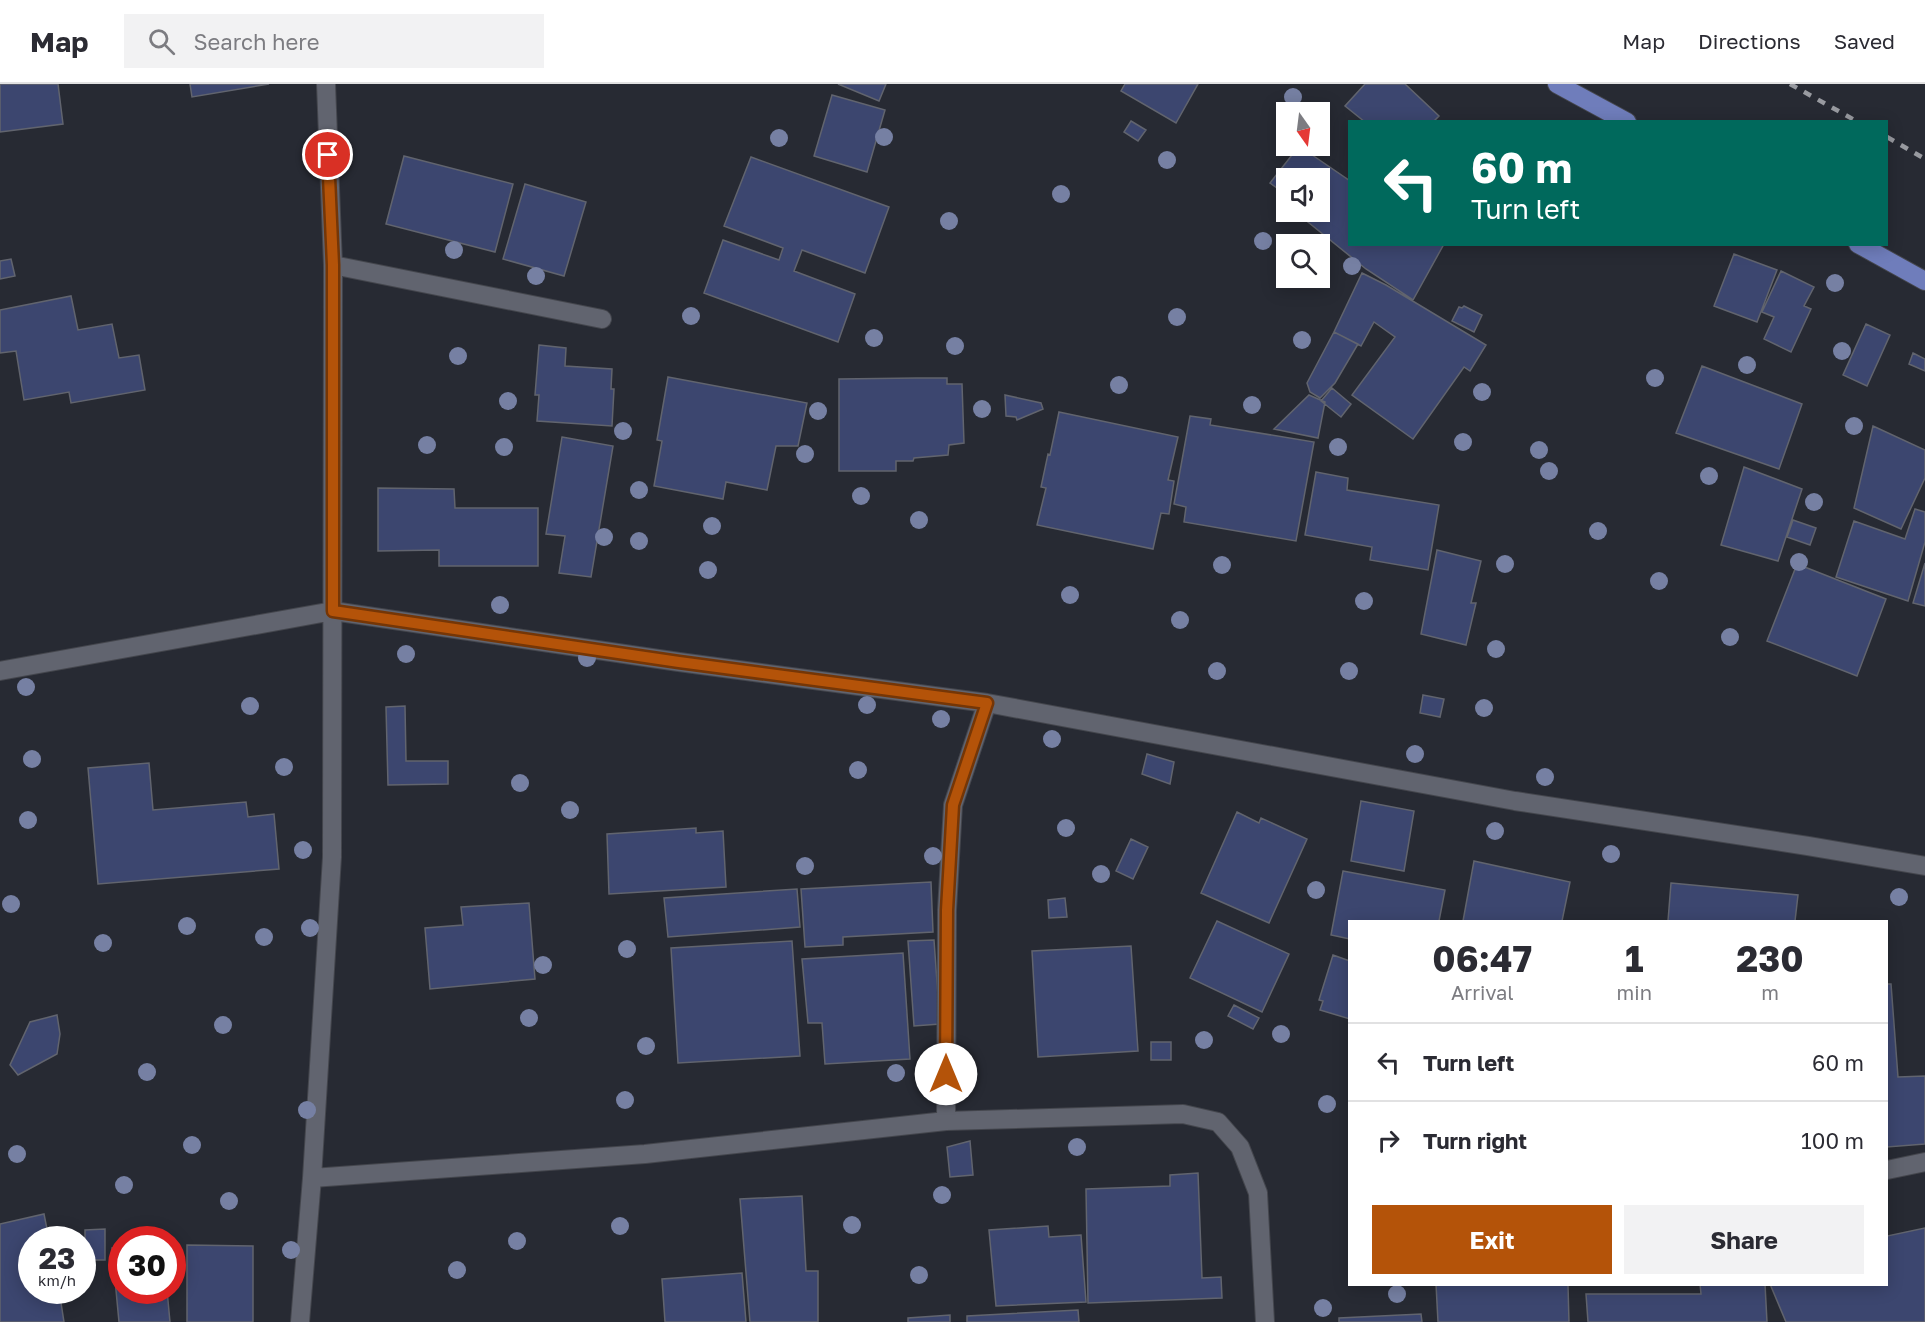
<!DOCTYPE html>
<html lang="en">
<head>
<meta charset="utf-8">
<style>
  :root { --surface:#fff; --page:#f2f2f3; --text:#2b2b33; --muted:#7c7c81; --line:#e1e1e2; --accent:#b45309 }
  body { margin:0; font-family:"Golos Text",sans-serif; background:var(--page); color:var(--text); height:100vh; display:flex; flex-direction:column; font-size:22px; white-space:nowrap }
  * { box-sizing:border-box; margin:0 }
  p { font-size:20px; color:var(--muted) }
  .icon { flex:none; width:33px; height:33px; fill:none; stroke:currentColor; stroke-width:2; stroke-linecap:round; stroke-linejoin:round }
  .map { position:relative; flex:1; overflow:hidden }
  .panel { position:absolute; left:1348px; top:836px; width:540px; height:366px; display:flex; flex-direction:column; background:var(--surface); border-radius:0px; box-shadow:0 3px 15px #0003 }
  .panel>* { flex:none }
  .hud { position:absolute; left:1348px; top:36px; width:540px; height:126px; border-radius:0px; box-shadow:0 3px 15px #0003; background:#00695c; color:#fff; overflow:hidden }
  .needle { width:39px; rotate:166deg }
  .tools { position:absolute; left:1276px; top:18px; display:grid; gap:12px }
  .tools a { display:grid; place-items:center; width:54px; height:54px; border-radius:0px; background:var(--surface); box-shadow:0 3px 15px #0003; font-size:30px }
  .speed { position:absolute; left:18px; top:1142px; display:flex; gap:12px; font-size:30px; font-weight:700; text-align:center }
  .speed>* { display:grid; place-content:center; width:78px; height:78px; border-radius:50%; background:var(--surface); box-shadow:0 3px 15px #0003; line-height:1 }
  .speed small { font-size:15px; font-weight:400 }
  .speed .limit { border:9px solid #d22; background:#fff; color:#111 }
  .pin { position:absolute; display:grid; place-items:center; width:51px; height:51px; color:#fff; margin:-26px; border:3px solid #fff; border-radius:50%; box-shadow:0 2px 6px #0007 }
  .me { position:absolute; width:66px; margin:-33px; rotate:0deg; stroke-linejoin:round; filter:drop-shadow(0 0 4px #0008) }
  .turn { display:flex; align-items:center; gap:21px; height:126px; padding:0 24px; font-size:27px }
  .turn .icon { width:78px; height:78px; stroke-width:2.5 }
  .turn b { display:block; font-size:42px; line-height:51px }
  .eta { display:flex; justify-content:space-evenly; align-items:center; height:102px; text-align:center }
  .eta b { font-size:36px; font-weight:700; line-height:42px }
  .button { display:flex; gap:12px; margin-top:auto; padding:12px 24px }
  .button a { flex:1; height:69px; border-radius:0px; background:var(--accent); color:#fff; font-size:24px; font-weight:700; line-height:69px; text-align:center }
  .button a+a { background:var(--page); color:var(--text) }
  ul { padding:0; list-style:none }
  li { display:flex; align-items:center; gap:18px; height:78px; padding:0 24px; border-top:2px solid var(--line) }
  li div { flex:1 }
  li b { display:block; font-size:22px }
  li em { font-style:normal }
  header { display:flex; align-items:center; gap:36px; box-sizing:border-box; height:84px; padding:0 30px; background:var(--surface); border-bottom:2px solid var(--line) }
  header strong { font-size:28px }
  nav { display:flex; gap:33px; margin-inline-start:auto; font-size:21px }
  .search { width:420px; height:54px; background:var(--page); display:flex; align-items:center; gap:15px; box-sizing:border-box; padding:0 21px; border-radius:0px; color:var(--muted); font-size:22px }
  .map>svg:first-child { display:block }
</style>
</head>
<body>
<header>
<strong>Map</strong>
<div class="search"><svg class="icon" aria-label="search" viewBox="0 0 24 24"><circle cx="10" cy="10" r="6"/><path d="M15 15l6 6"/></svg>Search here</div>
<nav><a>Map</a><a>Directions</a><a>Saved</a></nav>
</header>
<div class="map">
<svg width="1925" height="1238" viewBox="0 0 1925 1238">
  <rect width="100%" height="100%" fill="#272a33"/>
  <path fill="#3c466f" stroke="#61646e" stroke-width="1.5" d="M0,0h58l5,40 -63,8z
    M190,0h79l-77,13z
    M838,0h48l-7,17z
    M1125,0h73l-22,39 -55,-32z
    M1365,0h40l34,32 -6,6h-68l-20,-16z
    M832,11l53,15 -18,62 -53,-16z
    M1131,37l15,9 -8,11 -14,-9z
    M1299,62l51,35v63h94l-31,56 -47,-31 -68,-55 2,-2h20v-34h-33v17l-17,-12z
    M404,72l109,28 -18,68 -109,-28z
    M751,73l138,50 -24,66 -63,-23 -8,21 61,23 -17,48 -134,-49 19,-53 56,20 4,-12 -59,-22z
    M525,100l61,18 -22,74 -61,-17z
    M1734,170l43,16 -20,52 -43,-16z
    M11,175l4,17 -15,3v-18z
    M1781,187l33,16 -10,19 7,3 -20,43 -27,-13 10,-22 -12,-5z
    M1362,189l24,12 100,60 -16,26 -6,-4 -51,72 -61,-44 43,-58 -21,-15 -13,24 -27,-14z
    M71,212l7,34 34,-6 7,34 20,-3 6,35 -74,13 -2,-11 -45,8 -8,-49 -16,2v-43z
    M1464,222l18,9 -8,17 -22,-11 7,-14 3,1z
    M1866,240l24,11 -23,51 -24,-11z
    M1334,248l24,12 -23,39 -15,15 -10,-6 -3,-9z
    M539,261l27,3 -1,18 47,3 -1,20h3l-2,37 -75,-5 2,-26h-4z
    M1913,269l12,6v12l-16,-7z
    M1702,282l100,38 -23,65 -103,-36z
    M668,293l139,26 -9,43h-22l-9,44 -41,-8 -3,17 -69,-13 8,-45 -5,-1z
    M917,294h30v6h15l2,59 -15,2 -1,10 -34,3 -1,3h-17v10h-57v-92z
    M1332,304l19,16 -10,13 -20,-16z
    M1005,311l36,8 2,6 -26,11 -1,-3 -10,-1z
    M1309,311l16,7 -7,36 -44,-9z
    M1059,328l119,25 -10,43 6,1 -5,33 -8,-1 -8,36 -116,-24 9,-37 -5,-1 7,-33 2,1z
    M1190,332l21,3 -1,6 104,17 -18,99 -112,-19 2,-15 -12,-3z
    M1873,342l52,24v28l-24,51 -47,-21z
    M562,353l51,9 -22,131 -32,-4 6,-37 -19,-2z
    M1744,383l58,22 -24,72 -57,-16z
    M1316,388l32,6 -1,12 92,15 -11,65 -58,-10 2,-13 -67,-12z
    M378,404l76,1 1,19h83v58h-99v-16l-61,1z
    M1915,425l10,3v30l-17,59 -72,-24 18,-56 51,18z
    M1793,436l23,8 -6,17 -23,-8z
    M1437,466l44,11 -10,42h5l-10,42 -45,-11z
    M1925,479v43l-12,-3z
    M1797,480l89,35 -29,77 -90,-35z
    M1423,611l21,4 -4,18 -20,-4z
    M405,622l1,55h42v23l-60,1 -2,-78z
    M1147,670l27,8 -4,22 -28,-10z
    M149,679l4,47 93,-8 2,15 26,-3 5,55 -181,15 -10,-116z
    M1361,717l53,10 -10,60 -53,-10z
    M1237,728l22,11 2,-5 46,21 -38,84 -68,-30z
    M696,744v5l27,-2 3,56 -117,7 -2,-60z
    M1131,755l17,8 -15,32 -17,-8z
    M1474,777l96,21 -8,39h-99z
    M1343,787l102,19 -6,31h-89v18l-19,-4z
    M931,798l2,50 -90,5v8l-38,2 -4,-58z
    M1671,799l127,12 -3,26h-127z
    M797,805l3,38 -132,10 -4,-39z
    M1065,814l2,19 -18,1 -1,-18z
    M529,819l6,76 -105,10 -5,-61 38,-3 -2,-18z
    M1217,837l72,33 -27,58 -72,-34z
    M934,856l6,84 -26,2 -6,-85z
    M792,857l8,115 -122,7 -7,-115z
    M1131,862l7,105 -100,6 -6,-106z
    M903,869l7,106 -85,5 -3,-41h-14l-6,-64z
    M1333,871l17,6v58l-30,-9 3,-9 -4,-1z
    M1887,900h4l7,93 27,-1v68l-38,3z
    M1234,921l25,13 -6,11 -25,-13z
    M57,931l3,19 -3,20 -39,21 -8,-10 20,-43z
    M1151,958h20v18h-20z
    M970,1057l3,34 -23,2 -3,-30z
    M1198,1089l4,105 19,-1 1,21 -134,5 -2,-114 84,-3v-11z
    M802,1112l4,75h12v51h-68l-10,-123z
    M44,1130l5,25h-17v51h27l5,32h-64v-98z
    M1048,1142l1,11 32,-2 5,67 -90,4 -7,-76z
    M1925,1144v94h-139l-16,-38h117v-48z
    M105,1145v31h-20v-30z
    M187,1161l66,1v76h-66z
    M122,1163v43h45l3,32h-51l-7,-74z
    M742,1189l4,49h-81l-3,-43z
    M1436,1200l132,1 1,37h-131z
    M1700,1200h66h-1l2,38h-179l-2,-28h115z
    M1078,1226l1,12h-112v-6z
    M1421,1230l1,8h-83v-4z
    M950,1231v7h-42v-4z"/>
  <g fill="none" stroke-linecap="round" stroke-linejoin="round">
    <g stroke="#44464d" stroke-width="20">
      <path id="street" d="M333,181l269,54
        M0,587l333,-60 346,51 308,41 528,98 293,45 117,20
        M946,1037l1,-211 6,-105 34,-102
        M1887,1086l38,-8
        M312,1094l333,-24 301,-33 237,-7 35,8 22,25 18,46 7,129
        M300,1238l12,-144 20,-321 1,-592 -7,-181"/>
    </g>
    <g stroke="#44464d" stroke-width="20">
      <path id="primary" d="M1557,0l70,38
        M1858,160l67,37"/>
    </g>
    <use href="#street" stroke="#61646f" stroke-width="18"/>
    <use href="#primary" stroke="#6f7dbb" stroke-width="18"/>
    <path stroke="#989aa0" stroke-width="4.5" stroke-dasharray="8 8" stroke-linecap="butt" d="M1790,0l68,38
      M1887,53l38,22"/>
  </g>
  <g fill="#7680a3">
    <circle cx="1293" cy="13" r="9"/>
    <circle cx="884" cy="53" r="9"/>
    <circle cx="779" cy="54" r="9"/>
    <circle cx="1167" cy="76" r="9"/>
    <circle cx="1061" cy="110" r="9"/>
    <circle cx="949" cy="137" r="9"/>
    <circle cx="1263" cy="157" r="9"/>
    <circle cx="454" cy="166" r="9"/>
    <circle cx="1352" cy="182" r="9"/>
    <circle cx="536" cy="192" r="9"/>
    <circle cx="1835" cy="199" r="9"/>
    <circle cx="691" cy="232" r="9"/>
    <circle cx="1177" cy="233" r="9"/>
    <circle cx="874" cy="254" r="9"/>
    <circle cx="1302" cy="256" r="9"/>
    <circle cx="955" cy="262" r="9"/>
    <circle cx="1842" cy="267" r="9"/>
    <circle cx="458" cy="272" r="9"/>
    <circle cx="1747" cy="281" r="9"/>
    <circle cx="1655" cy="294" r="9"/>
    <circle cx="1119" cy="301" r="9"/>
    <circle cx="1482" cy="308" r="9"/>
    <circle cx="508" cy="317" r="9"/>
    <circle cx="1252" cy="321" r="9"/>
    <circle cx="982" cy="325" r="9"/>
    <circle cx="818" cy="327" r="9"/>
    <circle cx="1854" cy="342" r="9"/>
    <circle cx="623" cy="347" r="9"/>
    <circle cx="1463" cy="358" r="9"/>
    <circle cx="427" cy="361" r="9"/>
    <circle cx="504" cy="363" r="9"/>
    <circle cx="1338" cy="363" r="9"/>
    <circle cx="1539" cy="366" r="9"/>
    <circle cx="805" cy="370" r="9"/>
    <circle cx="1549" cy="387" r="9"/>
    <circle cx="1709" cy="392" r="9"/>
    <circle cx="639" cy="406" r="9"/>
    <circle cx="861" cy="412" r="9"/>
    <circle cx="1814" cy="418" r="9"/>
    <circle cx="919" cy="436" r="9"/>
    <circle cx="712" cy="442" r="9"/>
    <circle cx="1598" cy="447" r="9"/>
    <circle cx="604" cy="453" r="9"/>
    <circle cx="639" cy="457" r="9"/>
    <circle cx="1799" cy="478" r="9"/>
    <circle cx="1505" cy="480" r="9"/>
    <circle cx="1222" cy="481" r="9"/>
    <circle cx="708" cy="486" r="9"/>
    <circle cx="1659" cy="497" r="9"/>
    <circle cx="1070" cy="511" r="9"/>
    <circle cx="1364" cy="517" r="9"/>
    <circle cx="500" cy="521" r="9"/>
    <circle cx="1180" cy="536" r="9"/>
    <circle cx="1730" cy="553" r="9"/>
    <circle cx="1496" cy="565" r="9"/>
    <circle cx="406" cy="570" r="9"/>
    <circle cx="587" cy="574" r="9"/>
    <circle cx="1217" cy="587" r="9"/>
    <circle cx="1349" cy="587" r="9"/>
    <circle cx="26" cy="603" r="9"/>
    <circle cx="867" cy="621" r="9"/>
    <circle cx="250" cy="622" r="9"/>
    <circle cx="1484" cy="624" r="9"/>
    <circle cx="941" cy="635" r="9"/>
    <circle cx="1052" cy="655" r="9"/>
    <circle cx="1415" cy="670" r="9"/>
    <circle cx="32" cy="675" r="9"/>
    <circle cx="284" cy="683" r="9"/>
    <circle cx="858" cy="686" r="9"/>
    <circle cx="1545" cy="693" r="9"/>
    <circle cx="520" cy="699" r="9"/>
    <circle cx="570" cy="726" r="9"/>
    <circle cx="28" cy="736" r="9"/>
    <circle cx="1066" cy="744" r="9"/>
    <circle cx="1495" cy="747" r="9"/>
    <circle cx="303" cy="766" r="9"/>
    <circle cx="1611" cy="770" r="9"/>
    <circle cx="933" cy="772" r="9"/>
    <circle cx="805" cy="782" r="9"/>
    <circle cx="1101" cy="790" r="9"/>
    <circle cx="1316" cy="806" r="9"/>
    <circle cx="1899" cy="813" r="9"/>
    <circle cx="11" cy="820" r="9"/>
    <circle cx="187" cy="842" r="9"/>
    <circle cx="310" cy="844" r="9"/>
    <circle cx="264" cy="853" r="9"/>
    <circle cx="103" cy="859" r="9"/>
    <circle cx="627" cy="865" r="9"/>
    <circle cx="543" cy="881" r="9"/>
    <circle cx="529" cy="934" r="9"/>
    <circle cx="223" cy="941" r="9"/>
    <circle cx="1281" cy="950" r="9"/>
    <circle cx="1204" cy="956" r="9"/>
    <circle cx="646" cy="962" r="9"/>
    <circle cx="147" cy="988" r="9"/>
    <circle cx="896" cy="989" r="9"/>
    <circle cx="625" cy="1016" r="9"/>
    <circle cx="1327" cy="1020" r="9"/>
    <circle cx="307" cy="1026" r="9"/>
    <circle cx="192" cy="1061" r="9"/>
    <circle cx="1077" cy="1063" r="9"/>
    <circle cx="17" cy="1070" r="9"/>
    <circle cx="124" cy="1101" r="9"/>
    <circle cx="942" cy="1111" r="9"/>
    <circle cx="229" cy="1117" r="9"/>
    <circle cx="852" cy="1141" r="9"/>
    <circle cx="620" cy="1142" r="9"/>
    <circle cx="517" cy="1157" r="9"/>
    <circle cx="291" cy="1166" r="9"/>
    <circle cx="457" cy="1186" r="9"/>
    <circle cx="919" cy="1191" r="9"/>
    <circle cx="1397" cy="1210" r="9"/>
    <circle cx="1323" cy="1224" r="9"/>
  </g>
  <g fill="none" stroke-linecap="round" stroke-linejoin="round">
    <g stroke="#753606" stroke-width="15">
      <path id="route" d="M328,71l5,110v346l346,51 308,41 -34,102 -6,105 -1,164"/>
    </g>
    <use href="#route" stroke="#b45309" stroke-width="10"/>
  </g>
</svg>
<div class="tools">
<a><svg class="needle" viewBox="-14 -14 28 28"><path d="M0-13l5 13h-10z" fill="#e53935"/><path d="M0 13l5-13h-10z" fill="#7c7c81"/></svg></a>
<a><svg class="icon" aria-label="sound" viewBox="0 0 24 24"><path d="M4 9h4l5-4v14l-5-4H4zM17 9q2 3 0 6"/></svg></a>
<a><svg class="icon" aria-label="search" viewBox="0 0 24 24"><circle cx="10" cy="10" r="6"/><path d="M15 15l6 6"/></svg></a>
</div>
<div class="speed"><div>23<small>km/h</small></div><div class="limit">30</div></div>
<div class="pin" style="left:328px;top:71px;background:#d93025"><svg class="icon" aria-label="arrive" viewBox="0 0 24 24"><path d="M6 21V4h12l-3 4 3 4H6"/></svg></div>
<svg class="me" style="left:946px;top:990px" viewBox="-20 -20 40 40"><circle r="19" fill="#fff"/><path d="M0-13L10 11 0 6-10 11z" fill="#b45309"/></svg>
<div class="hud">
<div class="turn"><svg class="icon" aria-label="left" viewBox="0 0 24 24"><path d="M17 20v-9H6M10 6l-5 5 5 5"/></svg><div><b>60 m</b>Turn left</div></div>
</div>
<section class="panel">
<div class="eta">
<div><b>06:47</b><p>Arrival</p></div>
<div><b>1</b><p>min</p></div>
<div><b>230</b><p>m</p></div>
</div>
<ul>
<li><svg class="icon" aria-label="left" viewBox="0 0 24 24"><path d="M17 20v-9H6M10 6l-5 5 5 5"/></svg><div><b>Turn left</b></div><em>60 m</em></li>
<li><svg class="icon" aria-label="right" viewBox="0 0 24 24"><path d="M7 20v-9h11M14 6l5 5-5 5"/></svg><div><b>Turn right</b></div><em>100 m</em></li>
</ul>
<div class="button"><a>Exit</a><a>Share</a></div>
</section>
</div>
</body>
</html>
